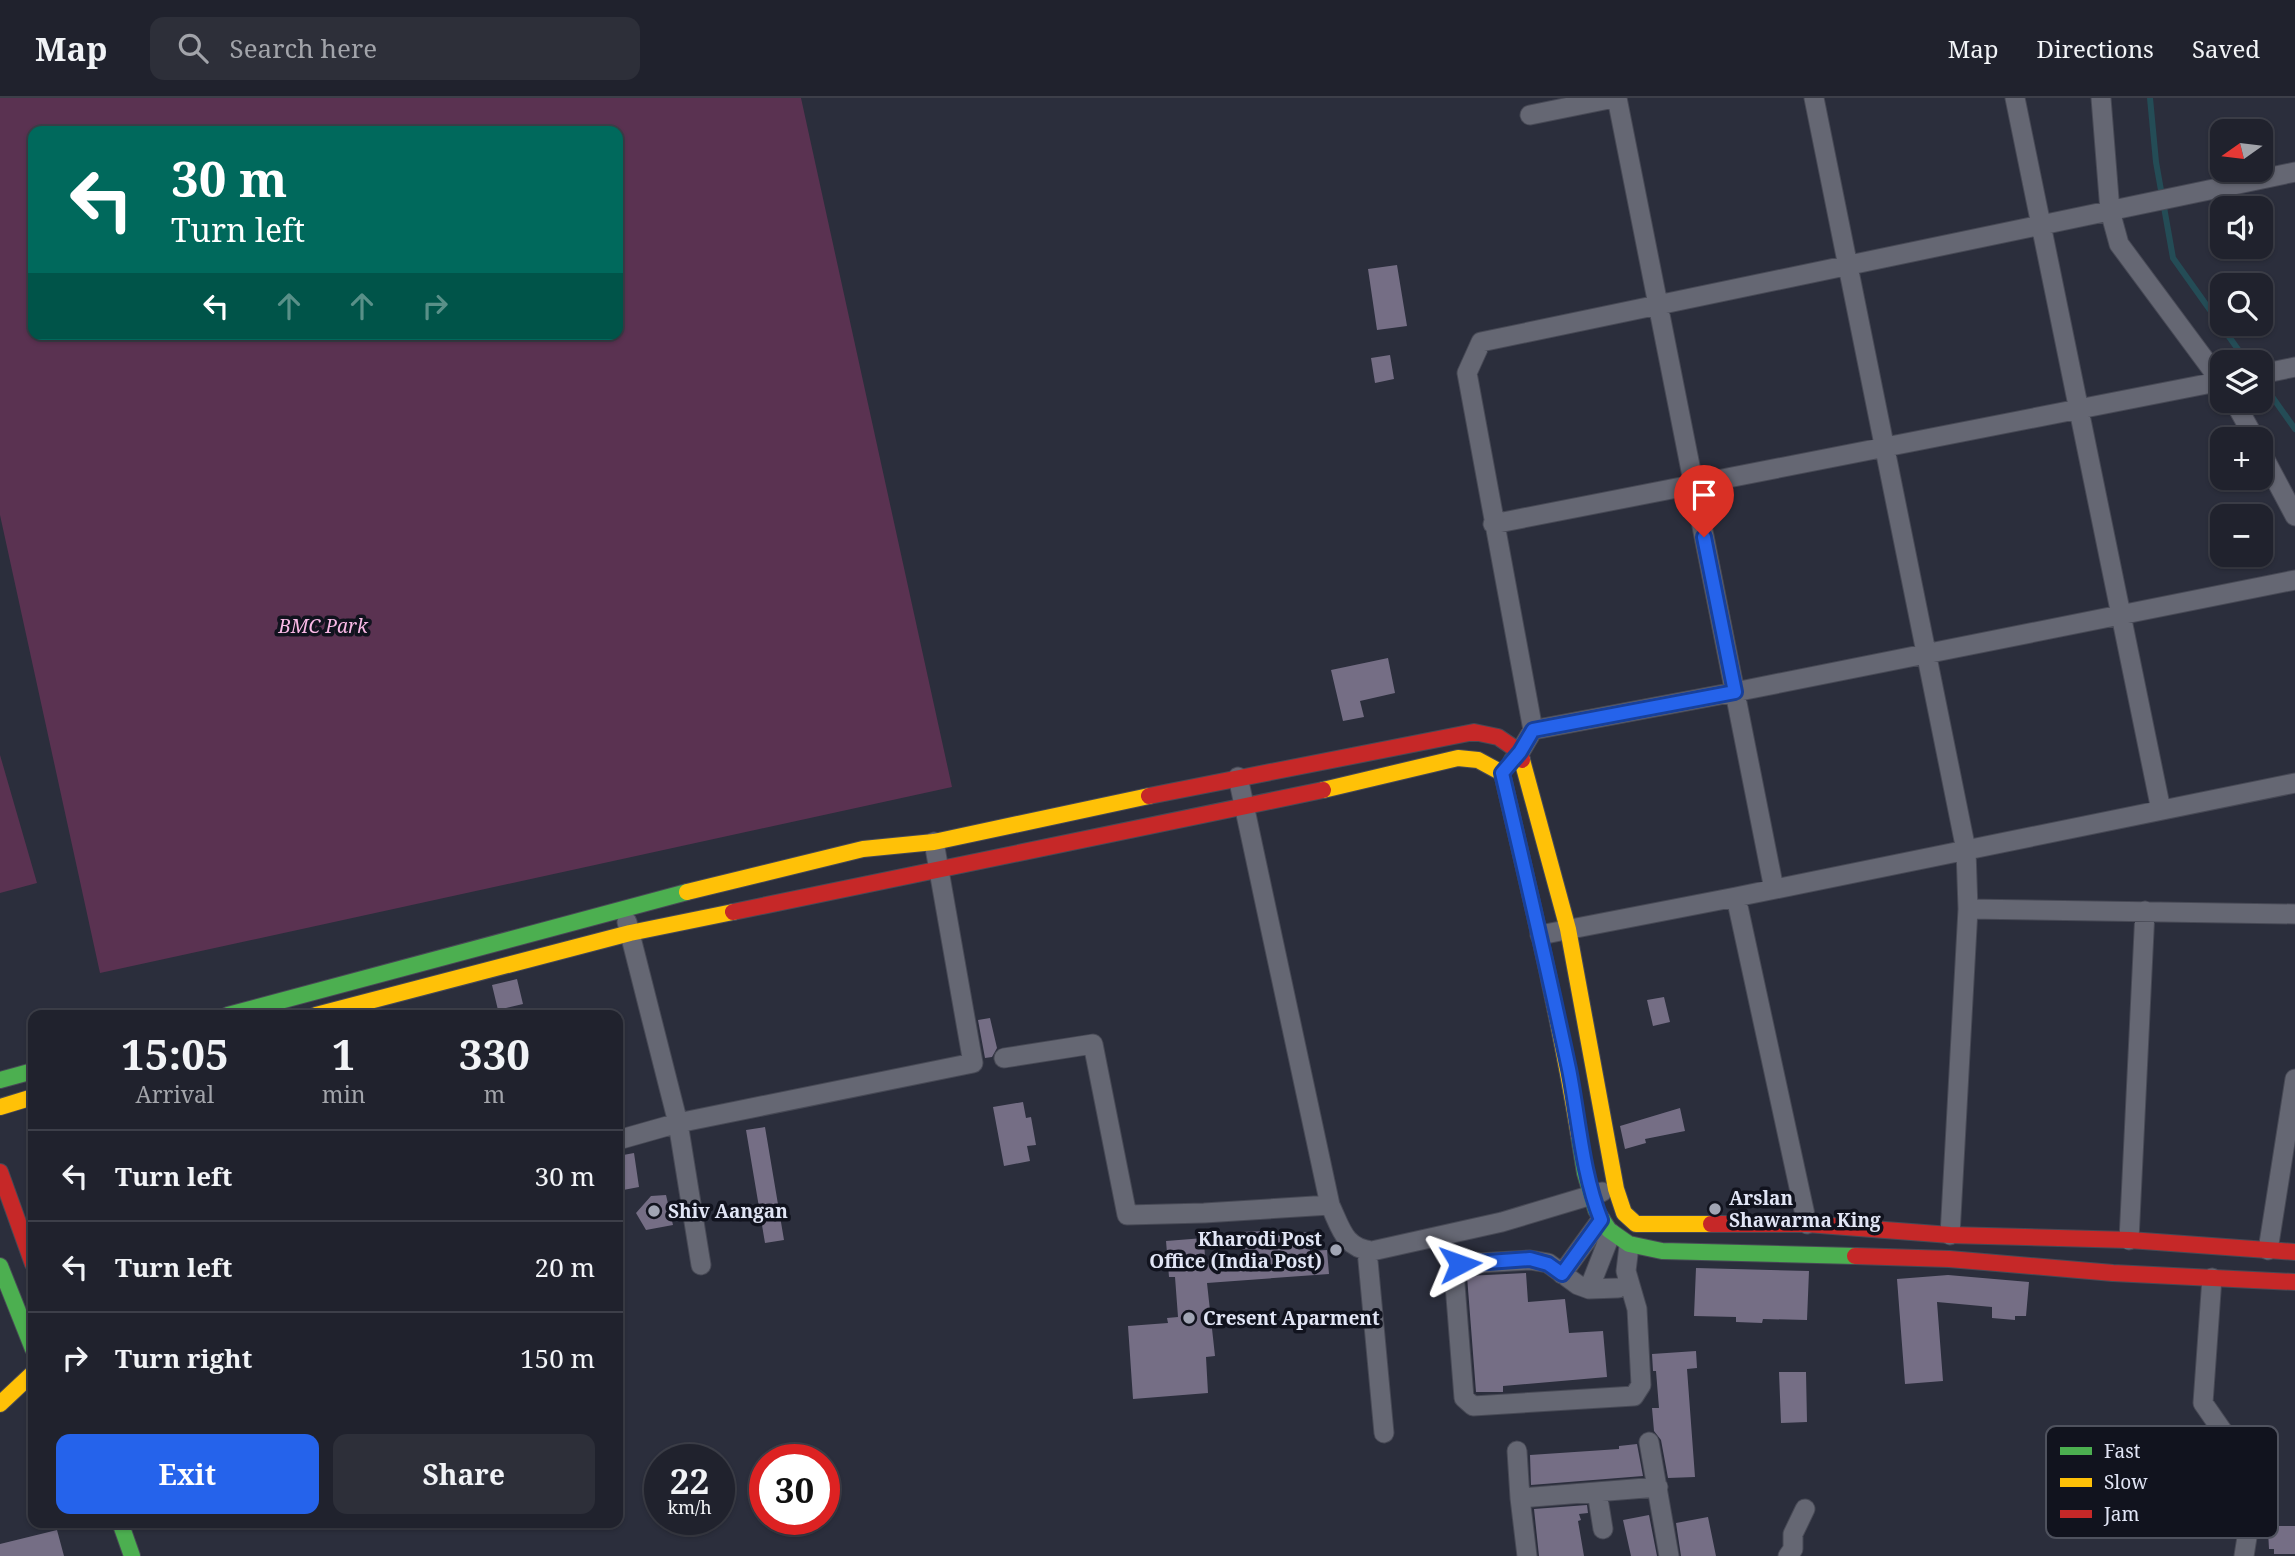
<!DOCTYPE html>
<html lang="en">
<head>
<meta charset="utf-8">
<style>
  :root { --surface:#20222d; --page:#2d2f39; --text:#f1f3f6; --muted:#a2a4aa; --line:#3d3f49; --accent:#2563eb }
  body { margin:0; font-family:"Noto Serif",serif; background:var(--page); color:var(--text); height:100vh; display:flex; flex-direction:column; font-size:26px; white-space:nowrap }
  * { box-sizing:border-box; margin:0 }
  p { font-size:23px; color:var(--muted) }
  .icon { flex:none; width:38px; height:38px; fill:none; stroke:currentColor; stroke-width:2; stroke-linecap:round; stroke-linejoin:round }
  .map { position:relative; flex:1; overflow:hidden }
  .panel { position:absolute; left:28px; top:912px; width:595px; height:518px; display:flex; flex-direction:column; background:var(--surface); border-radius:14px; box-shadow:0 2px 5px #0004,0 0 0 2px var(--line) }
  .panel>* { flex:none }
  .guide { position:absolute; left:28px; top:28px; width:595px; height:214px; border-radius:14px; box-shadow:0 2px 5px #0004,0 0 0 2px var(--line); background:#00695c; color:#fff; overflow:hidden }
  .needle { width:46px; rotate:256deg }
  .buttons { position:absolute; left:2210px; top:21px; display:grid; gap:14px }
  .buttons a { display:grid; place-items:center; width:63px; height:63px; border-radius:14px; background:var(--surface); box-shadow:0 2px 5px #0004,0 0 0 2px var(--line); font-size:35px }
  .speed { position:absolute; left:644px; top:1346px; display:flex; gap:14px; font-size:35px; font-weight:700; text-align:center }
  .speed>* { display:grid; place-content:center; width:91px; height:91px; border-radius:50%; background:var(--surface); box-shadow:0 2px 5px #0004,0 0 0 2px var(--line); line-height:1 }
  .speed small { font-size:18px; font-weight:400 }
  .speed .limit { border:10px solid #d22; background:#fff; color:#111 }
  .pin { position:absolute; display:grid; place-items:center; width:60px; height:60px; color:#fff; margin:-72px -30px; border-radius:50% 50% 50% 0; rotate:-45deg; box-shadow:0 0 7px #0007 }
  .pin .icon { rotate:45deg }
  .me { position:absolute; width:77px; margin:-38px; rotate:86deg; stroke-linejoin:round; filter:drop-shadow(0 0 5px #0008) }
  .turn { display:flex; align-items:center; gap:24px; height:147px; padding:0 28px; font-size:32px }
  .turn .icon { width:91px; height:91px; stroke-width:2.5 }
  .turn b { display:block; font-size:49px; line-height:60px }
  .lanes { display:flex; align-items:center; height:66px; padding:0 28px; background:#0003; justify-content:center; gap:35px; direction:ltr }
  .lanes .off { opacity:.35 }
  .eta { display:flex; justify-content:space-evenly; align-items:center; height:119px; text-align:center }
  .eta b { font-size:42px; font-weight:700; line-height:49px }
  .action { display:flex; gap:14px; margin-top:auto; padding:14px 28px }
  .action a { flex:1; height:80px; border-radius:14px; background:var(--accent); color:#fff; font-size:28px; font-weight:700; line-height:80px; text-align:center }
  .action a+a { background:var(--page); color:var(--text) }
  ul { padding:0; list-style:none }
  li { display:flex; align-items:center; gap:21px; height:91px; padding:0 28px; border-top:2px solid var(--line) }
  li div { flex:1 }
  li b { display:block; font-size:26px }
  li em { font-style:normal }
  header { display:flex; align-items:center; gap:42px; box-sizing:border-box; height:98px; padding:0 35px; background:var(--surface); border-bottom:2px solid var(--line) }
  header strong { font-size:33px }
  nav { display:flex; gap:38px; margin-inline-start:auto; font-size:24px }
  .search { width:490px; height:63px; background:var(--page); display:flex; align-items:center; gap:18px; box-sizing:border-box; padding:0 24px; border-radius:14px; color:var(--muted); font-size:26px }
  .map>svg:first-child { display:block }
</style>
</head>
<body>
<header>
<strong>Map</strong>
<div class="search"><svg class="icon" aria-label="search" viewBox="0 0 24 24"><circle cx="10" cy="10" r="6"/><path d="M15 15l6 6"/></svg>Search here</div>
<nav><a>Map</a><a>Directions</a><a>Saved</a></nav>
</header>
<div class="map">
<svg width="2295" height="1458" viewBox="0 0 2295 1458">
  <rect width="100%" height="100%" fill="#2b2e3c"/>
  <path fill="#5a3251" fill-rule="evenodd" d="M0,0h801l151,689 -852,186 -100,-458zM33,33h585v203h-585z
    M0,657l37,128 -37,10z"/>
  <g fill="none" stroke-linecap="round" stroke-linejoin="round">
    <path stroke="#244c56" stroke-width="6" d="M2150,0l6,64 17,96 74,104
      M2261,283l34,48"/>
  </g>
  <path fill="#756e85" d="M1397,167l10,61 -30,4 -9,-61z
    M1390,257l4,24 -19,4 -4,-25z
    M1388,560l7,35 -35,8 4,16 -21,4 -12,-51z
    M517,881l6,25 -25,6 -6,-25z
    M1664,899l6,25 -17,4 -6,-26z
    M990,920l7,30 -5,9 -7,1 -7,-38z
    M1023,1004l3,16 5,-1 5,28 -9,1 3,15 -26,5 -11,-59z
    M1680,1010l5,23 -40,8 1,4 -21,6 -5,-23z
    M765,1029l19,113 -19,3 -19,-113z
    M634,1055l5,34 -21,4v-35z
    M666,1097l7,30 -27,5 -10,-17 15,-17z
    M1263,1133l1,5 44,-4 2,19 17,-1 2,24 -122,9 8,73 -9,1 2,36 -75,6 -5,-73 40,-3 -1,-5 11,-1 -3,-40h-6l-3,-36 38,-3 1,20 38,-3 -2,-23z
    M1696,1170l113,3 -2,49 -44,-1 -1,4 -26,-1v-5l-42,-1z
    M1526,1175l2,29 37,-3 4,34 34,-2 4,46 -104,9v6h-27l-9,-116z
    M1948,1177l81,7 -3,34h-11v4l-23,-2v-11l-55,-5 6,79 -38,3 -8,-105z
    M1696,1253l1,17 -10,1 8,108 -27,1 -7,-38 -7,-9 -2,-23h7l-3,-37h-3l-1,-17z
    M1779,1274h27l1,50 -26,1z
    M1637,1346l6,32 -112,9 -1,-30 89,-6v-3z
    M1587,1407l1,8 -9,1 2,6 -3,1 6,35h-45l-5,-47z
    M1649,1417l8,41h-26l-8,-36z
    M1708,1419l8,39h-35l-5,-33z
    M2275,1428h20v28h-21v-5h-5l-1,-18h7z
    M57,1432l7,26h-64v-12z"/>
  <g fill="none" stroke-linecap="round" stroke-linejoin="round">
    <g stroke="#474955" stroke-width="21">
      <path id="street" d="M1617,0l157,791
        M1814,0l152,752 2,59 -18,326
        M2015,0l146,712
        M2101,0l9,113 9,33 103,139
        M1530,17l84,-17
        M2261,276l34,-7
        M2234,303l21,38
        M2261,354l34,64
        M1493,426l729,-143
        M1533,632l202,-38 560,-112
        M1513,663l7,-9 13,-22 -66,-357 14,-31 814,-170
        M1736,799l71,327
        M1968,811l327,5
        M627,824l51,201 295,-60 -39,-221
        M1540,837l196,-38 559,-114
        M1004,960l89,-14 34,171 77,-2 126,-8 -92,-428
        M618,1042l60,-17 23,142
        M1330,1107c11,23 14,43 42,46l130,-29 100,-30
        M2129,1142l16,-329
        M1367,1152l17,183
        M2268,1152l27,-171
        M1562,1176l39,-54
        M2212,1180l-9,125 34,49 14,60 -7,44
        M1618,1190l-29,1 -11,-4 -30,-22 -18,-3 -70,4 -6,8 10,126 9,8 161,-10 7,-11 -4,-76 -11,-38 3,-25
        M1589,1191l22,-56
        M1649,1344l20,114
        M1517,1353l3,47
        M1597,1394l6,37
        M1527,1458l-7,-58 138,-11
        M1788,1458l5,-7v-15l12,-25"/>
    </g>
    <g stroke="#474955" stroke-width="18">
      <path id="fast" d="M228,917l459,-123
        M0,982l33,-9
        M1579,1038l6,37 11,37 13,20 20,14 33,7 193,5
        M0,1168l33,83
        M120,1424l12,34"/>
    </g>
    <g stroke="#474955" stroke-width="18">
      <path id="slow" d="M1522,662l46,169 48,260 8,24 12,11h75
        M1323,692l135,-32 20,2 24,13c28,121 57,240 77,363
        M687,794l176,-43 71,-7 215,-46
        M316,917l314,-82 103,-21
        M0,1009l33,-10
        M0,1306l33,-31"/>
    </g>
    <g stroke="#474955" stroke-width="18">
      <path id="jam" d="M1149,698l325,-64 24,5 22,15 2,8
        M733,814l590,-122
        M0,1074l33,92
        M1711,1126h96l143,11 179,5 166,12
        M1855,1158l94,3 164,14 182,9"/>
    </g>
    <use href="#street" stroke="#656773" stroke-width="19"/>
    <use href="#fast" stroke="#4caf50" stroke-width="16"/>
    <use href="#slow" stroke="#ffc107" stroke-width="16"/>
    <use href="#jam" stroke="#c62828" stroke-width="16"/>
  </g>
  <g fill="none" stroke-linecap="round" stroke-linejoin="round">
    <g stroke="#184099" stroke-width="18">
      <path id="route" d="M1460,1166l70,-5 18,5 14,10 39,-54c-19,-48 -22,-100 -32,-151 -21,-99 -44,-198 -67,-296l18,-21 13,-22 202,-38 -31,-155"/>
    </g>
    <use href="#route" stroke="#2563eb" stroke-width="12"/>
  </g>
  <g fill="#a1a5b4" stroke="#11131e" stroke-width="2.5">
    <circle cx="1715" cy="1111" r="7"/>
    <circle cx="654" cy="1113" r="7"/>
    <circle cx="1336" cy="1152" r="7"/>
    <circle cx="1189" cy="1220" r="7"/>
  </g>
  <g text-anchor="middle" dominant-baseline="central" stroke-width="7" stroke-linejoin="round" paint-order="stroke">
    <g font-size="19" font-style="italic" fill="#fab9e6" stroke="#11131e">
      <text x="323" y="528">BMC Park</text>
    </g>
    <g font-size="19" font-weight="bold" fill="#e1e5f5" stroke="#11131e" text-anchor="start">
      <text x="1729" y="1100">Arslan<tspan x="1729" dy="22">Shawarma King</tspan></text>
      <text x="668" y="1113">Shiv Aangan</text>
      <text x="1322" y="1141" text-anchor="end">Kharodi Post<tspan x="1322" dy="22">Office (India Post)</tspan></text>
      <text x="1203" y="1220">Cresent Aparment</text>
    </g>
  </g>
  <rect x="2046" y="1328" width="232" height="112" rx="10" fill="#11131e" stroke="#4f525e" stroke-width="2"/>
  <rect x="2060" y="1349" width="32" height="8" fill="#4caf50"/>
  <rect x="2060" y="1380" width="32" height="9" fill="#ffc107"/>
  <rect x="2060" y="1412" width="32" height="8" fill="#c62828"/>
  <g font-size="19" fill="#e1e5f5">
    <text x="2104" y="1360">Fast</text>
    <text x="2104" y="1391">Slow</text>
    <text x="2104" y="1423">Jam</text>
  </g>
</svg>
<div class="buttons">
<a><svg class="needle" viewBox="-14 -14 28 28"><path d="M0-13l5 13h-10z" fill="#e53935"/><path d="M0 13l5-13h-10z" fill="#a2a4aa"/></svg></a>
<a><svg class="icon" aria-label="sound" viewBox="0 0 24 24"><path d="M4 9h4l5-4v14l-5-4H4zM17 9q2 3 0 6"/></svg></a>
<a><svg class="icon" aria-label="search" viewBox="0 0 24 24"><circle cx="10" cy="10" r="6"/><path d="M15 15l6 6"/></svg></a>
<a><svg class="icon" aria-label="layers" viewBox="0 0 24 24"><path d="M12 4l9 5-9 5-9-5zM3 14l9 5 9-5"/></svg></a>
<a>+</a>
<a>−</a>
</div>
<div class="speed"><div>22<small>km/h</small></div><div class="limit">30</div></div>
<div class="pin" style="left:1704px;top:439px;background:#d93025"><svg class="icon" aria-label="arrive" viewBox="0 0 24 24"><path d="M6 21V4h12l-3 4 3 4H6"/></svg></div>
<svg class="me" style="left:1460px;top:1166px" viewBox="-20 -20 40 40"><path d="M0-17L14 15 0 8-14 15z" fill="#2563eb" stroke="#fff" stroke-width="4"/></svg>
<div class="guide">
<div class="turn"><svg class="icon" aria-label="left" viewBox="0 0 24 24"><path d="M17 20v-9H6M10 6l-5 5 5 5"/></svg><div><b>30 m</b>Turn left</div></div>
<div class="lanes"><svg class="icon" aria-label="left" viewBox="0 0 24 24"><path d="M17 20v-9H6M10 6l-5 5 5 5"/></svg><svg class="icon off" aria-label="ahead" viewBox="0 0 24 24"><path d="M12 20V5M6 11l6-6 6 6"/></svg><svg class="icon off" aria-label="ahead" viewBox="0 0 24 24"><path d="M12 20V5M6 11l6-6 6 6"/></svg><svg class="icon off" aria-label="right" viewBox="0 0 24 24"><path d="M7 20v-9h11M14 6l5 5-5 5"/></svg></div>
</div>
<section class="panel">
<div class="eta">
<div><b>15:05</b><p>Arrival</p></div>
<div><b>1</b><p>min</p></div>
<div><b>330</b><p>m</p></div>
</div>
<ul>
<li><svg class="icon" aria-label="left" viewBox="0 0 24 24"><path d="M17 20v-9H6M10 6l-5 5 5 5"/></svg><div><b>Turn left</b></div><em>30 m</em></li>
<li><svg class="icon" aria-label="left" viewBox="0 0 24 24"><path d="M17 20v-9H6M10 6l-5 5 5 5"/></svg><div><b>Turn left</b></div><em>20 m</em></li>
<li><svg class="icon" aria-label="right" viewBox="0 0 24 24"><path d="M7 20v-9h11M14 6l5 5-5 5"/></svg><div><b>Turn right</b></div><em>150 m</em></li>
</ul>
<div class="action"><a>Exit</a><a>Share</a></div>
</section>
</div>
</body>
</html>
